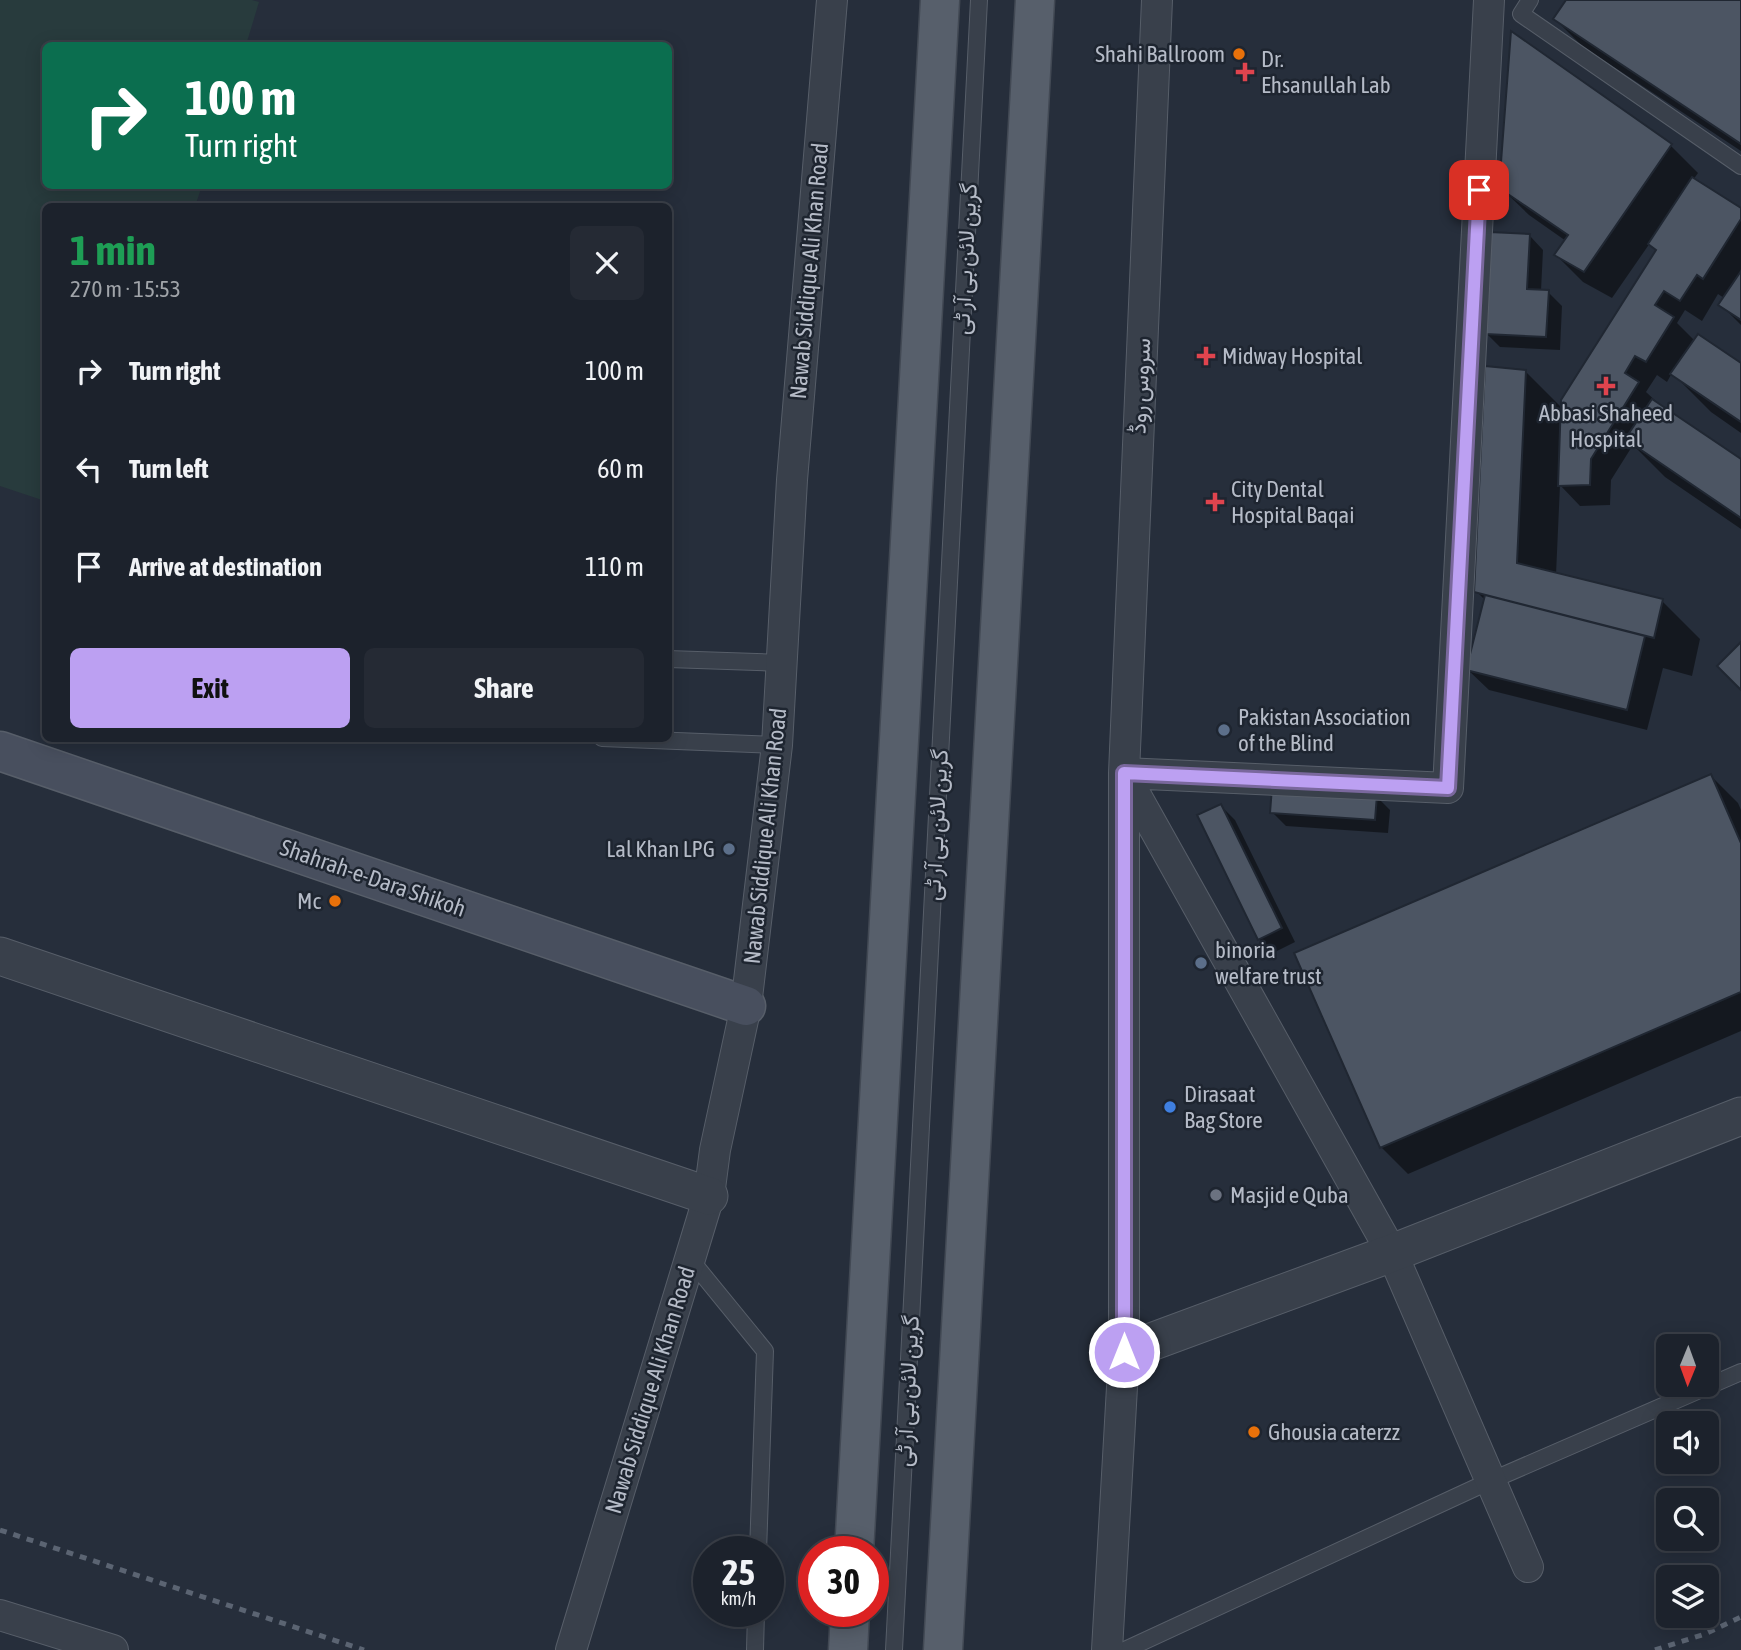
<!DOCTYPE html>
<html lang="en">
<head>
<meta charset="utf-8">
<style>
  :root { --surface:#1c222c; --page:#252a34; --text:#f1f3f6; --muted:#a0a4a9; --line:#3a3f48; --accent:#bca0f2 }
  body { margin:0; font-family:"Asap Condensed",Vazirmatn,sans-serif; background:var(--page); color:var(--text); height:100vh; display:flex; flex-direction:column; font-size:26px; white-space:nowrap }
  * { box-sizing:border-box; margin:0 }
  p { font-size:23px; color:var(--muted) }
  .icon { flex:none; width:38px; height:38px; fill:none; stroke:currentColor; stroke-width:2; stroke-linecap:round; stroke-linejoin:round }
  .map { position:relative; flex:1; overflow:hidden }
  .panel { position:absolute; left:42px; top:203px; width:630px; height:539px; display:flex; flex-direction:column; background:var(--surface); border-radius:10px; box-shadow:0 4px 18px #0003,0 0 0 2px var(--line) }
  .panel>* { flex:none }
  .hud { position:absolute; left:42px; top:42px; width:630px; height:147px; border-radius:10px; box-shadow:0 4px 18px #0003,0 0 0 2px var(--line); background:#0b6e4f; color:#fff; overflow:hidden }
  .needle { width:46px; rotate:181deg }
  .tools { position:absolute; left:1656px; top:1334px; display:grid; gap:14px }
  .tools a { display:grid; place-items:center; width:63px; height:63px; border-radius:10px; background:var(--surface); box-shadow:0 4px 18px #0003,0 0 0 2px var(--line); font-size:35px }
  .speed { position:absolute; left:693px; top:1536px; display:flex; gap:14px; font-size:35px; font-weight:700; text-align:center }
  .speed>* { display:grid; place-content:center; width:91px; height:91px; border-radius:50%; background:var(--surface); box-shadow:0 4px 18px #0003,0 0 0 2px var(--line); line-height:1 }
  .speed small { font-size:18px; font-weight:400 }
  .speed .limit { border:10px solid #d22; background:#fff; color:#111 }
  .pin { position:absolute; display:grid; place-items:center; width:60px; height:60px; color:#fff; margin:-30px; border-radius:14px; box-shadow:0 4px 10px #0006 }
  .me { position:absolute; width:77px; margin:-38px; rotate:0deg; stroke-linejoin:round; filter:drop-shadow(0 0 5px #0008) }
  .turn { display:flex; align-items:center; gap:24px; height:147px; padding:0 28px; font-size:32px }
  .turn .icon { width:91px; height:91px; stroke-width:2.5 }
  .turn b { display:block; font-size:49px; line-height:60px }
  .round { display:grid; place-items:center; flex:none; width:74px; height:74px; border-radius:10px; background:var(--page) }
  .summary { display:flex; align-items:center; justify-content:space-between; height:119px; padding:0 28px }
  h1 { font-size:42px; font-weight:700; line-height:52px; color:#1e9e55 }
  .cta { display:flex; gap:14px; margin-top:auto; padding:14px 28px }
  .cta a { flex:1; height:80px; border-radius:10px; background:var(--accent); color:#111; font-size:28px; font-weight:700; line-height:80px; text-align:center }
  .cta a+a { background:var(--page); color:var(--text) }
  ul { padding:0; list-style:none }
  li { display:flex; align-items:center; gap:21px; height:98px; padding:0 28px }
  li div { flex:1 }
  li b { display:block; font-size:26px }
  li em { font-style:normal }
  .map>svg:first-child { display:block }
</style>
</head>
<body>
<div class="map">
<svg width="1741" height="1650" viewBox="0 0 1741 1650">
  <rect width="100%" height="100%" fill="#262e3b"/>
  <path fill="#283b3d" d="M0,0h252l7,2 -13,43 -200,1v140h156l-7,20h-149l-1,295 -45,-15z"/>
  <path fill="#0007" d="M1568,0h173v151l-159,-105 -27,-27z
    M1512,34l159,112 27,27 -5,7 48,30v115l-21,-21 4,-6 -6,-4 -16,27 -17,-11 -8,13 18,18 46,24v68l-30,-21 -39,-39 -5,9 -10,-7 -11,17 13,12 82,57v68l-76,-52 -32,-32 -22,35 -1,25 -30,1 -20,-21 -4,90 106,26 38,38 -8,37 -29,-8 -16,62 -158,-40 -21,-20 18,-69 -10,-10 49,-220 37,37 95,-157 -7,-8 -38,55 -29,-16 -27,-27 10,-14 -37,-26 -28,-27z
    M1530,236l13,14 -2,41 7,1 14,14 -2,44 -60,-3 -14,-14z
    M1711,776l27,27 3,7v221l-333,143 -27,-27z
    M1376,796l14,14 -2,23 -102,-7 -14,-14z
    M1221,806l14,14 60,122 -22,11 -14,-14z"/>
  <path fill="#4c5563" stroke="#202732" stroke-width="2" d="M1566,0h175v144l-188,-125z
    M1511,31l161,113 -88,128 -30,-17 14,-20 -69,-47z
    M1692,177l49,31v11l-38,60 -6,-4 -17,26 -16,-10 -9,14 19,12 -28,45 -11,-6 -10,17 14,9 -48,77 -1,26 -32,1 3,-86 95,-150 -8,-6z
    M1490,232l40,2 -3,55 22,1 -3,47 -61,-3z
    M1741,271v49l-23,-15z
    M1698,334l43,29v59l-71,-48z
    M1485,366l41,4 -9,193 146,36 -9,39 -180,-46z
    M1652,399l89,60v59l-116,-79z
    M1485,595l160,41 -18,74 -161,-40z
    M1741,642v48l-24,-24z
    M1711,774l30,69v149l-361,156 -86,-195z
    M1272,787l105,8 -2,25 -105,-7z
    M1221,804l61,124 -24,12 -61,-125z"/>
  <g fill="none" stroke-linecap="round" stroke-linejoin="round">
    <g stroke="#575e69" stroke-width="18">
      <path id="service" d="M1530,0l-9,14 220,152
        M668,659l114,4
        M602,738l175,7
        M690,1259l75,92 -7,201
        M755,1650l1,-38
        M894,1650l85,-1650
        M1125,1650l365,-169 251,-109"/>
    </g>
    <g stroke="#575e69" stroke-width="32">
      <path id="minor" d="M1124,773l324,15 41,-788
        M1125,776l267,477 136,314
        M0,1615l113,35
        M571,1650l138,-454 6,-46 31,-144 31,-261 15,-265 40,-480
        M1107,1650l17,-298v-579l33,-773"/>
    </g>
    <g stroke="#575e69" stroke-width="39">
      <path id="tertiary" d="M0,956l709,240
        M1124,1352l268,-99 349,-137"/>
    </g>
    <g stroke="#575e69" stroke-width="41">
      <path id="secondary" d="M0,751l746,255"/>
    </g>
    <g stroke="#424954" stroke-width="41">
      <path id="primary" d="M854,1552l86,-1552
        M848,1650l2,-38
        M943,1650l92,-1650"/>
    </g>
    <use href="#service" stroke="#39404b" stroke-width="16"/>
    <use href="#minor" stroke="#39404b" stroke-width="30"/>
    <use href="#tertiary" stroke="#39404b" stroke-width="37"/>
    <use href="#secondary" stroke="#484f5e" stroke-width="38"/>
    <use href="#primary" stroke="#575f6b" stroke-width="38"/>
    <path stroke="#5b6472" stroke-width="5" stroke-dasharray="7 7" stroke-linecap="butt" d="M0,1530l364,120
      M1655,1650l50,-16 36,-17"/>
  </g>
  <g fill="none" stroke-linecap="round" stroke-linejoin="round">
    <g stroke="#7a689d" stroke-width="18">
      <path id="route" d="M1124,1352v-579l324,15 31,-598"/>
    </g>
    <use href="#route" stroke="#bca0f2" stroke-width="12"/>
  </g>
  <g fill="#e8710a" stroke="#1e2530" stroke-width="2.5">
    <circle cx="1239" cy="54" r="7"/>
    <circle cx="335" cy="901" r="7"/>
    <circle cx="1254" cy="1432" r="7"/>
  </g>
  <g fill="#e0444e" stroke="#1e2530" stroke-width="2.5">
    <path d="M1241.5 61.5h7v7h7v7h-7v7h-7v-7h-7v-7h7z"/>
    <path d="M1202.5 345.5h7v7h7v7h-7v7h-7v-7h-7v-7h7z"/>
    <path d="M1602.5 375.5h7v7h7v7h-7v7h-7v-7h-7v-7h7z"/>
    <path d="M1211.5 491.5h7v7h7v7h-7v7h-7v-7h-7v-7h7z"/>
  </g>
  <g fill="#5c6f8a" stroke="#1e2530" stroke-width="2.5">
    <circle cx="1224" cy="730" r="7"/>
    <circle cx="729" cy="849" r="7"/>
    <circle cx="1201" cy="963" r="7"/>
  </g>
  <circle fill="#3f7fe0" stroke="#1e2530" stroke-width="2.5" cx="1170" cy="1107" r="7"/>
  <circle fill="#6b7280" stroke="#1e2530" stroke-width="2.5" cx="1216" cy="1195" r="7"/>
  <g text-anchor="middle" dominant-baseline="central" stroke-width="5" stroke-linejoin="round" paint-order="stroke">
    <g font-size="23" fill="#b5bbc7" stroke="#1e2530" text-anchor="start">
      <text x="1225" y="54" text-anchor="end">Shahi Ballroom</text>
      <text x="1261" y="59">Dr.<tspan x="1261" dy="26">Ehsanullah Lab</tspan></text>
      <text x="1222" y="356">Midway Hospital</text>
      <text x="1606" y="413" text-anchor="middle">Abbasi Shaheed<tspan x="1606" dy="26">Hospital</tspan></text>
      <text x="1231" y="489">City Dental<tspan x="1231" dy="26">Hospital Baqai</tspan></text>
      <text x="1238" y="717">Pakistan Association<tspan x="1238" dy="26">of the Blind</tspan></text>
      <text x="715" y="849" text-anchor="end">Lal Khan LPG</text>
      <text x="321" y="901" text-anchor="end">Mc</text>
      <text x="1215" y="950">binoria<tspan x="1215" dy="26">welfare trust</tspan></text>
      <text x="1184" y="1094">Dirasaat<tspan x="1184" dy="26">Bag Store</tspan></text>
      <text x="1230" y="1195">Masjid e Quba</text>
      <text x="1268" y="1432">Ghousia caterzz</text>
    </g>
    <g font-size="23" fill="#b5bbc7" stroke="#1e2530">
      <text transform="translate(965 259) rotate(-87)">گرین لائن بی آر ٹی</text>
      <text transform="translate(809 271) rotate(-85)">Nawab Siddique Ali Khan Road</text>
      <text transform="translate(1140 386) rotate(-87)">سروس روڈ</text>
      <text transform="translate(936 825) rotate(-87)">گرین لائن بی آر ٹی</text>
      <text transform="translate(765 836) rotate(-84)">Nawab Siddique Ali Khan Road</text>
      <text transform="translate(373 878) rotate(19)">Shahrah-e-Dara Shikoh</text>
      <text transform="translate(650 1390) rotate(-73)">Nawab Siddique Ali Khan Road</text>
      <text transform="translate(907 1391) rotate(-87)">گرین لائن بی آر ٹی</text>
    </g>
  </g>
</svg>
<div class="tools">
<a><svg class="needle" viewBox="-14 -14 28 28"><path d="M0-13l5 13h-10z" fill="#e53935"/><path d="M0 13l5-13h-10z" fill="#a0a4a9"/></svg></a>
<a><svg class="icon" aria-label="sound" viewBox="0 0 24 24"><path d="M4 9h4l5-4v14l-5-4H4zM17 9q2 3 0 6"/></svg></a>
<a><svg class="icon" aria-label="search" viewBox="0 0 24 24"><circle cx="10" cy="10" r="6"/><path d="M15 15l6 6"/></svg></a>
<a><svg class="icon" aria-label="layers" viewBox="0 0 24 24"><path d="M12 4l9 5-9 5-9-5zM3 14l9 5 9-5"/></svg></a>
</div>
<div class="speed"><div>25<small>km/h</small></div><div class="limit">30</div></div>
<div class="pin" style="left:1479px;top:190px;background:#d93025"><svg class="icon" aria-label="arrive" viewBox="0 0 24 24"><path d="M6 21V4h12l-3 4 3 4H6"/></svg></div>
<svg class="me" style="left:1124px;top:1352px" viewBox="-20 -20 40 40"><circle r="17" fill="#bca0f2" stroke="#fff" stroke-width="3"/><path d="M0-11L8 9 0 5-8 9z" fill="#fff"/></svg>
<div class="hud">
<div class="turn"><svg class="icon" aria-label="right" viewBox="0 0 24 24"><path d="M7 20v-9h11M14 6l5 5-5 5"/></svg><div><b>100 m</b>Turn right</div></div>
</div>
<section class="panel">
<div class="summary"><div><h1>1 min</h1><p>270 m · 15:53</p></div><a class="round"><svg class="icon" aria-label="close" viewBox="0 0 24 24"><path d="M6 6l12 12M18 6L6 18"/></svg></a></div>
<ul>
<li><svg class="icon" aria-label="right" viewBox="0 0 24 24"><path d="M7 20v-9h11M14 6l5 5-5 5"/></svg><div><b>Turn right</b></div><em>100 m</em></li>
<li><svg class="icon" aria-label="left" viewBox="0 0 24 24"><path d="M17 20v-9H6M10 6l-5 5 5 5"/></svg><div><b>Turn left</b></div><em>60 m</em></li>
<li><svg class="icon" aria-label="arrive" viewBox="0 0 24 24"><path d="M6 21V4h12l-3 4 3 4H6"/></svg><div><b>Arrive at destination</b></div><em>110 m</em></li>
</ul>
<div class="cta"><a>Exit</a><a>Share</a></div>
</section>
</div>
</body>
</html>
